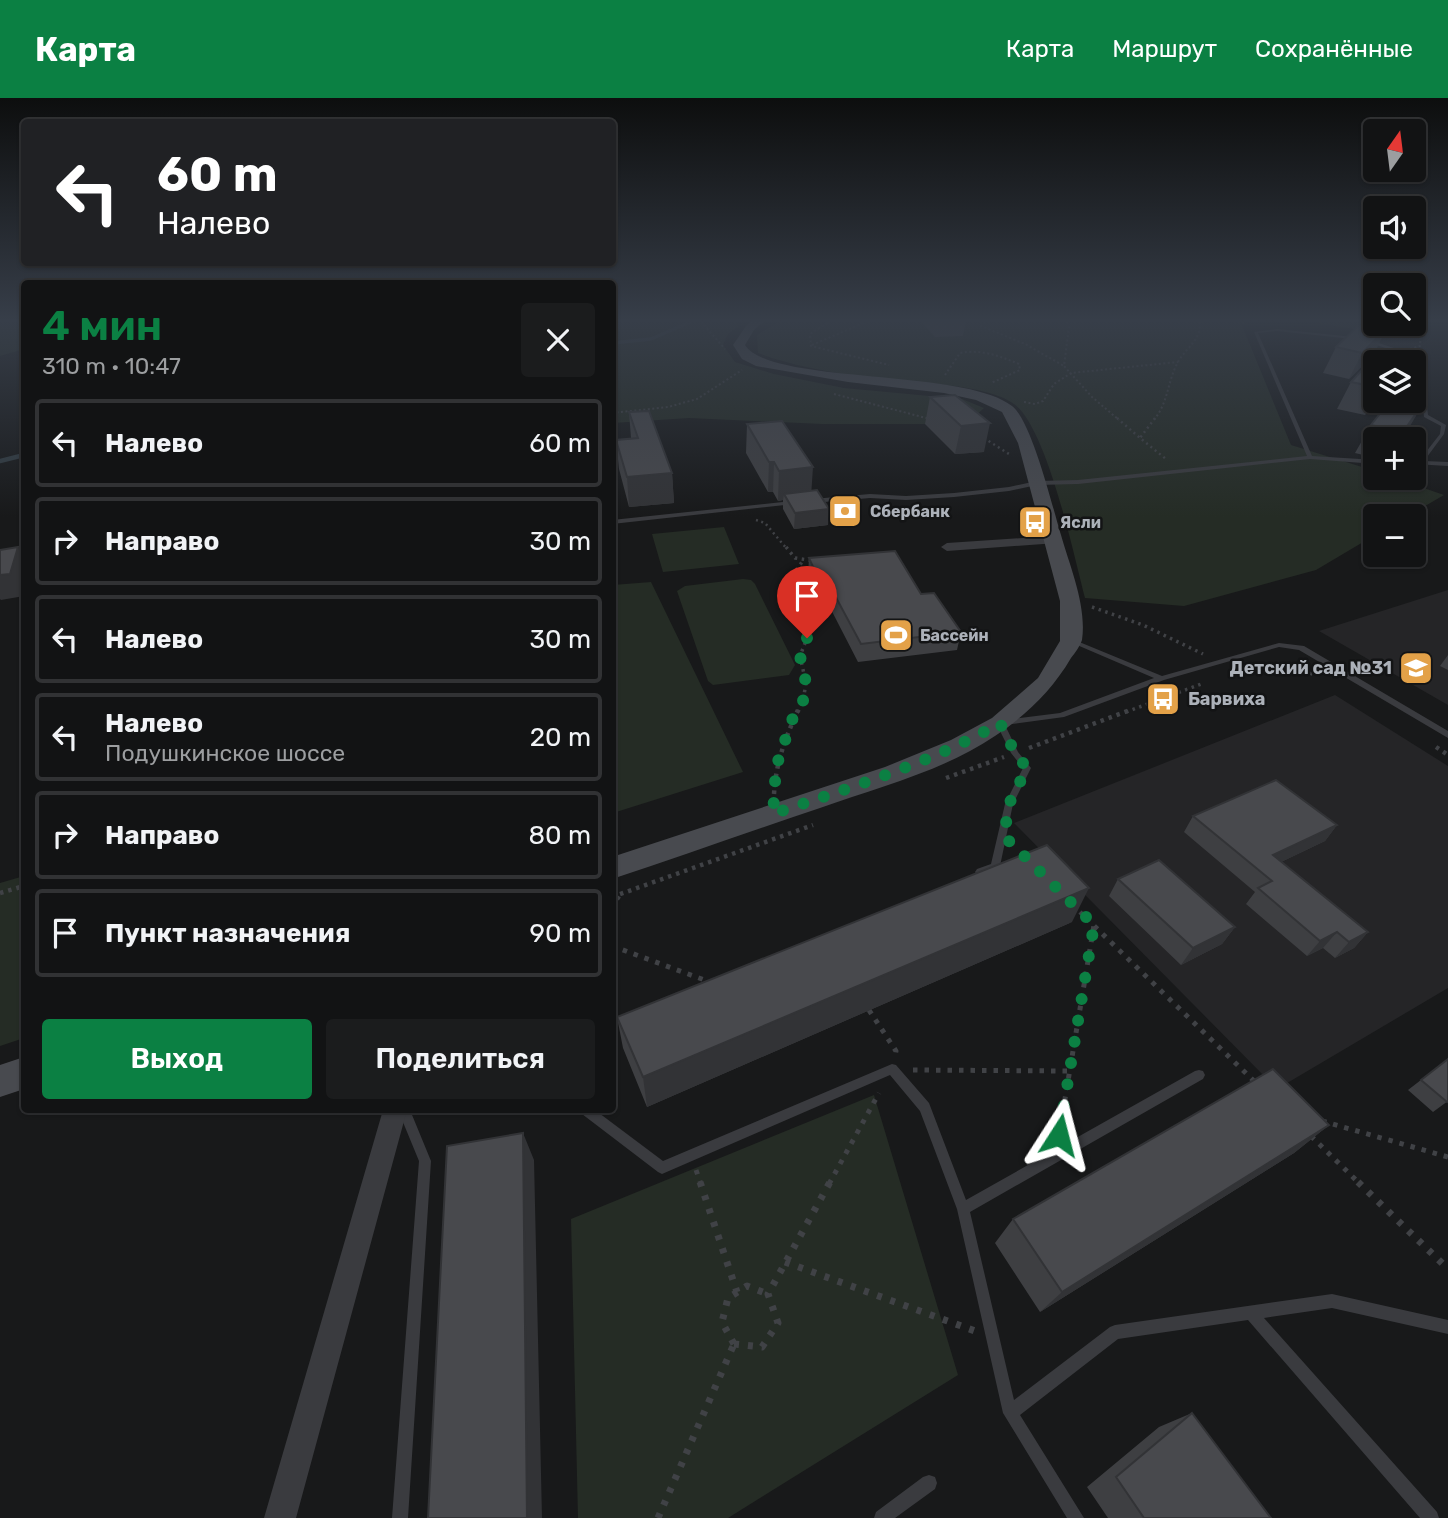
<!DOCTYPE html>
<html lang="ru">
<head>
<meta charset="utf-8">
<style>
  :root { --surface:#121314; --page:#1b1c1d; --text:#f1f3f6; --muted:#9c9ea0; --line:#313234; --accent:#0b8043 }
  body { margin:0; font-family:Rubik,sans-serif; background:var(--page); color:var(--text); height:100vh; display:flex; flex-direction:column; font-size:26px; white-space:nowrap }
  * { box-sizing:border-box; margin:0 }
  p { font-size:23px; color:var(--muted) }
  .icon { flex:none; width:38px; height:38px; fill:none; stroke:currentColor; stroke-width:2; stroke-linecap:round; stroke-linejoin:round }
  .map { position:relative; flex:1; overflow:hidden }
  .drawer { position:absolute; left:21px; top:182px; width:595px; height:833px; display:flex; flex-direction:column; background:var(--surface); border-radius:7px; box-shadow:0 2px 5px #0004,0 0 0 2px var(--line) }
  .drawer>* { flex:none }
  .top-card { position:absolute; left:21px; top:21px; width:595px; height:147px; border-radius:7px; box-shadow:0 2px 5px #0004,0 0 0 2px var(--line); background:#202124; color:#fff; overflow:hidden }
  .needle { width:46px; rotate:14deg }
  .buttons { position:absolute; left:1363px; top:21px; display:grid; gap:14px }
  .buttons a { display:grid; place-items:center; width:63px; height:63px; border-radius:7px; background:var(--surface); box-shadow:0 2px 5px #0004,0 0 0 2px var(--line); font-size:35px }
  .pin { position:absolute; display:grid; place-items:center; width:60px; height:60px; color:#fff; margin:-72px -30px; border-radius:50% 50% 50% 0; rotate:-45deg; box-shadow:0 0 7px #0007 }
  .pin .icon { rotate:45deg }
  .me { position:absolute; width:77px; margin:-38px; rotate:9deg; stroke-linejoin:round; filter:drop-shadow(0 0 5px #0008) }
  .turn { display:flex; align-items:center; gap:24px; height:147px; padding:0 21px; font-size:32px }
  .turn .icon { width:91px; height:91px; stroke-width:2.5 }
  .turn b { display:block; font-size:49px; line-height:60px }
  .round { display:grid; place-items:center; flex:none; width:74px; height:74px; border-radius:7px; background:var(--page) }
  .head { display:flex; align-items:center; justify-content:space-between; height:119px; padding:0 21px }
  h1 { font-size:42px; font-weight:600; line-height:52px; color:var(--accent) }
  .action { display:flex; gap:14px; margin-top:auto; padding:14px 21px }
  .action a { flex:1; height:80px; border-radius:7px; background:var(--accent); color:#fff; font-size:28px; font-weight:600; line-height:80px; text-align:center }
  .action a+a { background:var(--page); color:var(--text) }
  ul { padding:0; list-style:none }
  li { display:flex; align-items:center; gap:21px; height:88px; margin:0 14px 10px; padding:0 7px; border:4px solid var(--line); border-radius:7px }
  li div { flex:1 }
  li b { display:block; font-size:26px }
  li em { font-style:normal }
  header { display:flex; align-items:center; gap:42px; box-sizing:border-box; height:98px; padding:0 35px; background:var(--accent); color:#fff }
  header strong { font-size:33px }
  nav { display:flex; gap:38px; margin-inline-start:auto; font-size:24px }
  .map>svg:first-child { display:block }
</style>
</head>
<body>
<header>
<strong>Карта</strong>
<nav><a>Карта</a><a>Маршрут</a><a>Сохранённые</a></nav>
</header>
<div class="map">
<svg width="1448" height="1420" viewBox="0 0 1448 1420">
  <rect width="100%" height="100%" fill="#18191a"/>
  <path fill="#252527" d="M1448,492v115l-129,-74z
    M1335,597l113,71v222l-171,101 -263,-266z"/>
  <path fill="#252c25" d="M0,220h24v31l-24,7z
    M613,220h74l6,4 44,-3 1,8 -10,7 -5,11 12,17 39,12 70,14 118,11 22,9 -10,9 -27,7h-125l-133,-6 -76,5z
    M785,220h454l52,127 84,26 1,7h19l49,17 -36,21h-32l-1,19 -59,35 -132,36 -99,-8c-11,-42 -38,-170 -71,-194 -29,-22 -119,-22 -157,-28 -34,-5 -67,-11 -99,-23l-1,-18z
    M1288,220h87l1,6h5l-21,6z
    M724,429l15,37 -76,8 -11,-38z
    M743,481l8,1 4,4 40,81 -6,10 -76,10 -5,-4 -31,-90 8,-5z
    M651,484l92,190 -130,41v-228z
    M24,778v162l-24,8v-163z
    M874,997l84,280 -230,143h-150l-7,-299z"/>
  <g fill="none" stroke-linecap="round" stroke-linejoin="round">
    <path stroke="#323c42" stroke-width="3.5" d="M612,245l39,-4 48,-21"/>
    <path stroke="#323c42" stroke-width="4.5" d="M0,363l24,-6"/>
    <path stroke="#404246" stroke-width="2" stroke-dasharray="2 2.5" stroke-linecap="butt" d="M698,220l27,31
      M835,220l-25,16 1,12 78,19
      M987,220l-6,8 44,18 39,22
      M1065,220l4,9 -5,39 28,31 27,23
      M1225,220l22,6
      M812,247l63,-27
      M1410,251l10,-3 1,-15 -7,-8
      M945,277l15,-22c21,-4 40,3 59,11l1,6 -29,13
      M834,296l96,25
      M1024,304l11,2 8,-3 11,-17 17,-11 107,-11
      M612,315l56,-6 29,-8 45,-29
      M1154,322c15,-19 13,-38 24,-58 9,-16 26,-23 21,-44"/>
    <path stroke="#404246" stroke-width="2.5" stroke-dasharray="2 3.5" stroke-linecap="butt" d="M1117,320l23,20
      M1155,320l-15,20 26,21
      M984,340l25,16
      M756,422l9,3 22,26"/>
    <path stroke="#404246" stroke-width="3.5" stroke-dasharray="2.5 4.5" stroke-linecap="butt" d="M786,449l9,11 20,3
      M1092,509l51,18 60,29
      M1263,568l19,-3 33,12
      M798,614l5,-11 3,-18 -6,-27 7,-18 -23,-42 6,-17 14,-20
      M1126,614l78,-29"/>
    <path stroke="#404246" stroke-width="4.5" stroke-dasharray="3.5 5" stroke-linecap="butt" d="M1436,649l12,8
      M1029,650l101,-38
      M946,680l58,-21
      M774,696c2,-32 11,-55 24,-84
      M0,795l24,-7
      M612,799l201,-72
      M612,808l8,-11
      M1074,808l14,14"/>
    <path stroke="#404246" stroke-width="5" stroke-dasharray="4.5 7" stroke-linecap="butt" d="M1086,820l170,165
      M612,848l98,36
      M869,912l27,41 -1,5
      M913,972l157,1
      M1322,1023l126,36
      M1059,1037l35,-210
      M1311,1038l49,48
      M696,1072l5,14
      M829,1086l50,-91"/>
    <path stroke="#404246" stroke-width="7" stroke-dasharray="5 9" stroke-linecap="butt" d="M700,1084l37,110
      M1358,1084l90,87
      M785,1164l190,69
      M734,1246l28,3 16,-24 -10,-29 62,-112
      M734,1246l-12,-22 6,-24 19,-12 21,8
      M658,1420l76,-174"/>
    <path fill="#3a3b3f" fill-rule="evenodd" d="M1277,231l86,9 40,13 1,11h-4v-9l-38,-13 -85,-9 -19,2 54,123 64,4v4l-66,-5 -232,25 -41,1 -28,6 -55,6 -48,3 -36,-2 -57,5 -3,-2 3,-2 57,-5 36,2 48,-3 55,-6 28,-6 41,-1 229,-24 -53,-124z
      M1414,290l12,10 2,17 18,10 -2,9 -20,27 24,1v4l-34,-2v-4l5,1 21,-27 1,-8 -17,-9 -2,-19 -8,-7z
      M792,403l2,1v2l-182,20v-4z
      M1072,541l90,37 117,-33 25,3 144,85v7l-149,-88 -20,-3 -115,33 -100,37 -59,8 13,27 13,16 -18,36 -13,62c-4,5 -17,10 -23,9l-2,-3 2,-3 14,-5 14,-60 18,-36 -12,-15 -15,-30 1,-2 63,-8 94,-35 -84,-36 -2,-1z
      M892,966l4,1 33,38 37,97 229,-129 4,-1 4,1 2,4 -2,4 -233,133 44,188 96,-73 5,-2 217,-31 116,26v14l-116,-26 -68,10 173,194 2,6h-19l-172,-198 -130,19 -98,76 64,103h-17l-64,-105 -46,-204 -37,-98 -30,-36 -228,99 -4,-2 -76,-58 -2,-4h15l68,51z
      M398,1012h12l21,51 -23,357h-16l27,-357z
      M929,1377l6,2 2,6 -2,6 -40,29h-21l2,-6 47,-35z"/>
    <path fill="#3a3b3f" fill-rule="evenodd" d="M1053,438l4,1v6l-110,8 -6,-4 6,-4z
      M383,1012h24l-111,408h-32z"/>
    <path fill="#484a4f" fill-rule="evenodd" d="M755,220h13l-14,12 -9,15c26,40 218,23 267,61 20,15 41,103 49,129 9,32 26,71 21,105 -2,6 -7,13 -11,18 -24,41 -59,70 -101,93 -46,25 -100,39 -150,57 -69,23 -138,48 -208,71v-22l273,-90 66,-27 41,-22 46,-40 22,-37v-40l-42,-158 -16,-31 -26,-12 -32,-7 -96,-11 -92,-16 -14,-7 -9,-14 13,-19z
      M24,959v32l-24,8v-32z"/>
  </g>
  <path fill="#3e3f42" d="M918,220h47l1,2 -3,16 -28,1z
    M1336,249l38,7 -25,25 -26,-6z
    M1376,264v39h1l-12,14 -28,-6 14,-27z
    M955,297l29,57 -29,2 -30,-30 5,-27z
    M1426,301l-25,40h-25v19l-21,-5 16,-28z
    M629,314l43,61 2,30 -45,4 -10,-38 -3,-29 15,-2z
    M747,326l64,67 17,34 -34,4 -11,-20v-9l-5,1 -5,-9h-5l-22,-39z
    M809,460l112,36 40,38 -4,18 -99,12 -35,-68h-6l-9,-19z
    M1448,557v15l-8,-4z
    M1193,718l144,9 -12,16 -44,21 87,70 -14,16 -19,10 -12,-10 -16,8 -61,-52 9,-12 -71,-60z
    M1118,781l117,48 -13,17 -41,21 -72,-69z
    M1072,824l-425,185 -24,-59 -6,-31z
    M1448,961v42l-15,11 -25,-22z
    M1329,1027l-35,28 -254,159 -45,-69 18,-24z
    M1192,1315l79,105h-163l-21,-31 72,-60z"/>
  <path fill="#323336" d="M1386,231l-12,25 -25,25 13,-26z
    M1376,297v6h1l-12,14z
    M1426,301l-16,27 -9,13h-2z
    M990,325l-6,29 -29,2 6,-28z
    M769,364h5l-1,30h-5z
    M813,369l-2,30 -27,-3 -1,6 -5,1 1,-30z
    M672,375l2,30 -45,4 -2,-30z
    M829,411l-1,16 -34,4 1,-16z
    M18,449l6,10v39l-23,4 -1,-1v-24z
    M1337,727l-12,16 -63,30 11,-16z
    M1089,790l-17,34 -425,185 -4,-30z
    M1235,829l-13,17 -41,21 12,-17z
    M1337,834l-14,16 -16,8 13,-15z
    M1368,834l-14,16 -19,10 14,-16z
    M1329,1027l-35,28 -254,159 22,-20z
    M523,1035l11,27 8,358h-15z"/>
  <path fill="#48494d" stroke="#323336" stroke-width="2" d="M935,220h30l1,2 -28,1z
    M1360,226l26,5 -24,24 -26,-6z
    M1375,258l28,5 -1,1h-26v25l-25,-5z
    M955,297l35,28 -29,3 -31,-29z
    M1414,298l12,3 -23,33 -32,-7 19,-24h24z
    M649,313l23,62 -45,4 -11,-37 22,-2 -9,-26z
    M782,323l31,46 -34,4 -5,-9h-5l-22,-38z
    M817,392l12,19 -34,4 -11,-19z
    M18,449l-8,27 -10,1v-25z
    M895,453l26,43 13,-1 27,39 -100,12 -36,-67 -7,1 -9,-20z
    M1276,682l61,45 -64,30 95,77 -19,10 -12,-10 -17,9 -62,-53 14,-7 -79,-65z
    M1047,747l42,43 -446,189 -26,-60z
    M1159,762l76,67 -42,21 -75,-69z
    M1448,961v42l-1,1 -26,-22z
    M1273,971l56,56 -267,167 -49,-73z
    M523,1035l4,385h-99l19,-372z
    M1192,1315l79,105h-127l-28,-41z"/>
  <linearGradient id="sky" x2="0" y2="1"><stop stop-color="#0d0e0e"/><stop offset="0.53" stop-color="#373e49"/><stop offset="1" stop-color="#373e49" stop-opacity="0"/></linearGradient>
  <rect width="1448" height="419" fill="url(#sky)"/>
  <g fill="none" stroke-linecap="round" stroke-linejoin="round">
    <path stroke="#0b8043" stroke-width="12" stroke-dasharray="0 21.6" d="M807,540l-7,18 6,27 -3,18 -11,19 -16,47 -3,47c78,-27 156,-50 227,-91l15,30 12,15 -18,36 -5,32 90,89 -35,210"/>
  </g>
  <defs>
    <g id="bank-square" transform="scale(1.75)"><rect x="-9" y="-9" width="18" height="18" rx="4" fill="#e3a148" stroke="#131415"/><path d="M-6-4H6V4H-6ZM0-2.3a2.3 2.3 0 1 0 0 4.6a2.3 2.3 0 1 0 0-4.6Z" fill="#fff"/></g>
    <g id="bus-square" transform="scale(1.75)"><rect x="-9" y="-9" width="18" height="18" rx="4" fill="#e3a148" stroke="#131415"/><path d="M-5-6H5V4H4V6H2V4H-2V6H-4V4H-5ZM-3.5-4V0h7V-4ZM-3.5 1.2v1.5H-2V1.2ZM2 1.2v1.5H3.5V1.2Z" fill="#fff"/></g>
    <g id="stadium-square" transform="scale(1.75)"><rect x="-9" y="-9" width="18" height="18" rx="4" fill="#e3a148" stroke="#131415"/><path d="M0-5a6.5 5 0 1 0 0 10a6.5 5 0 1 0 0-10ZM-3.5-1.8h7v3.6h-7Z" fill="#fff"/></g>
    <g id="school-square" transform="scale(1.75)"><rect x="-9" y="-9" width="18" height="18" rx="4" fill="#e3a148" stroke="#131415"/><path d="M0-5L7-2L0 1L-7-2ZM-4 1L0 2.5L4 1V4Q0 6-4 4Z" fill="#fff"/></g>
  </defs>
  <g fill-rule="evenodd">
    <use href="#bank-square" x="845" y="413"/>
    <use href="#bus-square" x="1035" y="424"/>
    <use href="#stadium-square" x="896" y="537"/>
    <use href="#school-square" x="1416" y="570"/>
    <use href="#bus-square" x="1163" y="601"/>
  </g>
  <g text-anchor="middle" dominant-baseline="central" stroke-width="5" stroke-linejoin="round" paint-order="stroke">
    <g font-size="16" font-weight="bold" fill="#acb1b9" stroke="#131415" text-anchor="start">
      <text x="870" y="413">Сбербанк</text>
      <text x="1060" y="424">Ясли</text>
      <text x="920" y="537">Бассейн</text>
    </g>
    <g font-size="18" font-weight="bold" fill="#acb1b9" stroke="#131415" text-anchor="end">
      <text x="1392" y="570">Детский сад №31</text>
      <text x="1188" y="601" text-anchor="start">Барвиха</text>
    </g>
  </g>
</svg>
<div class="buttons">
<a><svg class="needle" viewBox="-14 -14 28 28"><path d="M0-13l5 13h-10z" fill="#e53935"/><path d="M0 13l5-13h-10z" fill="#9c9ea0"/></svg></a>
<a><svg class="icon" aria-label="sound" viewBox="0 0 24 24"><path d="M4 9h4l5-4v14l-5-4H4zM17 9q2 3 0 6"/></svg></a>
<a><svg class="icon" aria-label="search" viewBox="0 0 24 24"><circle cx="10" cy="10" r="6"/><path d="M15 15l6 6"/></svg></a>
<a><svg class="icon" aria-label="layers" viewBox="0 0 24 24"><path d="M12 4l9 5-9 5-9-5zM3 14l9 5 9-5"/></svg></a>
<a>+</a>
<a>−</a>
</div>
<div class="pin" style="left:807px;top:540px;background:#d93025"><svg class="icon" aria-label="arrive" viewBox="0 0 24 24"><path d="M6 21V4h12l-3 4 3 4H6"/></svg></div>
<svg class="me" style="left:1059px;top:1037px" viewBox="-20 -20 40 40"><path d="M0-17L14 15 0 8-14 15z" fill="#0b8043" stroke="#fff" stroke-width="4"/></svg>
<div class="top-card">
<div class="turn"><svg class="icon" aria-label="left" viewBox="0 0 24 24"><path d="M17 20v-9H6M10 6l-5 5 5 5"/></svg><div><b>60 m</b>Налево</div></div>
</div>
<section class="drawer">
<div class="head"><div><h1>4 мин</h1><p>310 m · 10:47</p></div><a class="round"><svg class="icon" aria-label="close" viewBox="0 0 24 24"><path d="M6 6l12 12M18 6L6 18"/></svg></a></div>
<ul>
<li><svg class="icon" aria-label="left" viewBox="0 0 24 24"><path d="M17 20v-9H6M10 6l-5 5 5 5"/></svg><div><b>Налево</b></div><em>60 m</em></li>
<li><svg class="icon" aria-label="right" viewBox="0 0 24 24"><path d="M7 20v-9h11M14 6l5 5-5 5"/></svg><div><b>Направо</b></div><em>30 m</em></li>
<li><svg class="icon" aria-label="left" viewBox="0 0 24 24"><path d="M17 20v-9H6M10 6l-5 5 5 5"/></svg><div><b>Налево</b></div><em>30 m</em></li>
<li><svg class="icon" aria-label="left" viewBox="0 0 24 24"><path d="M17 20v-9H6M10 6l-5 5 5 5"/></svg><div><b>Налево</b><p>Подушкинское шоссе</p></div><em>20 m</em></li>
<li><svg class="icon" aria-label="right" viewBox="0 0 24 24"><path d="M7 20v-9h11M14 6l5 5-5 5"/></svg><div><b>Направо</b></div><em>80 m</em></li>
<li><svg class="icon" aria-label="arrive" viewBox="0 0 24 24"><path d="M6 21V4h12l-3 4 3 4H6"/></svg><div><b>Пункт назначения</b></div><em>90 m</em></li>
</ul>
<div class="action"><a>Выход</a><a>Поделиться</a></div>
</section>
</div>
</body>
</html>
